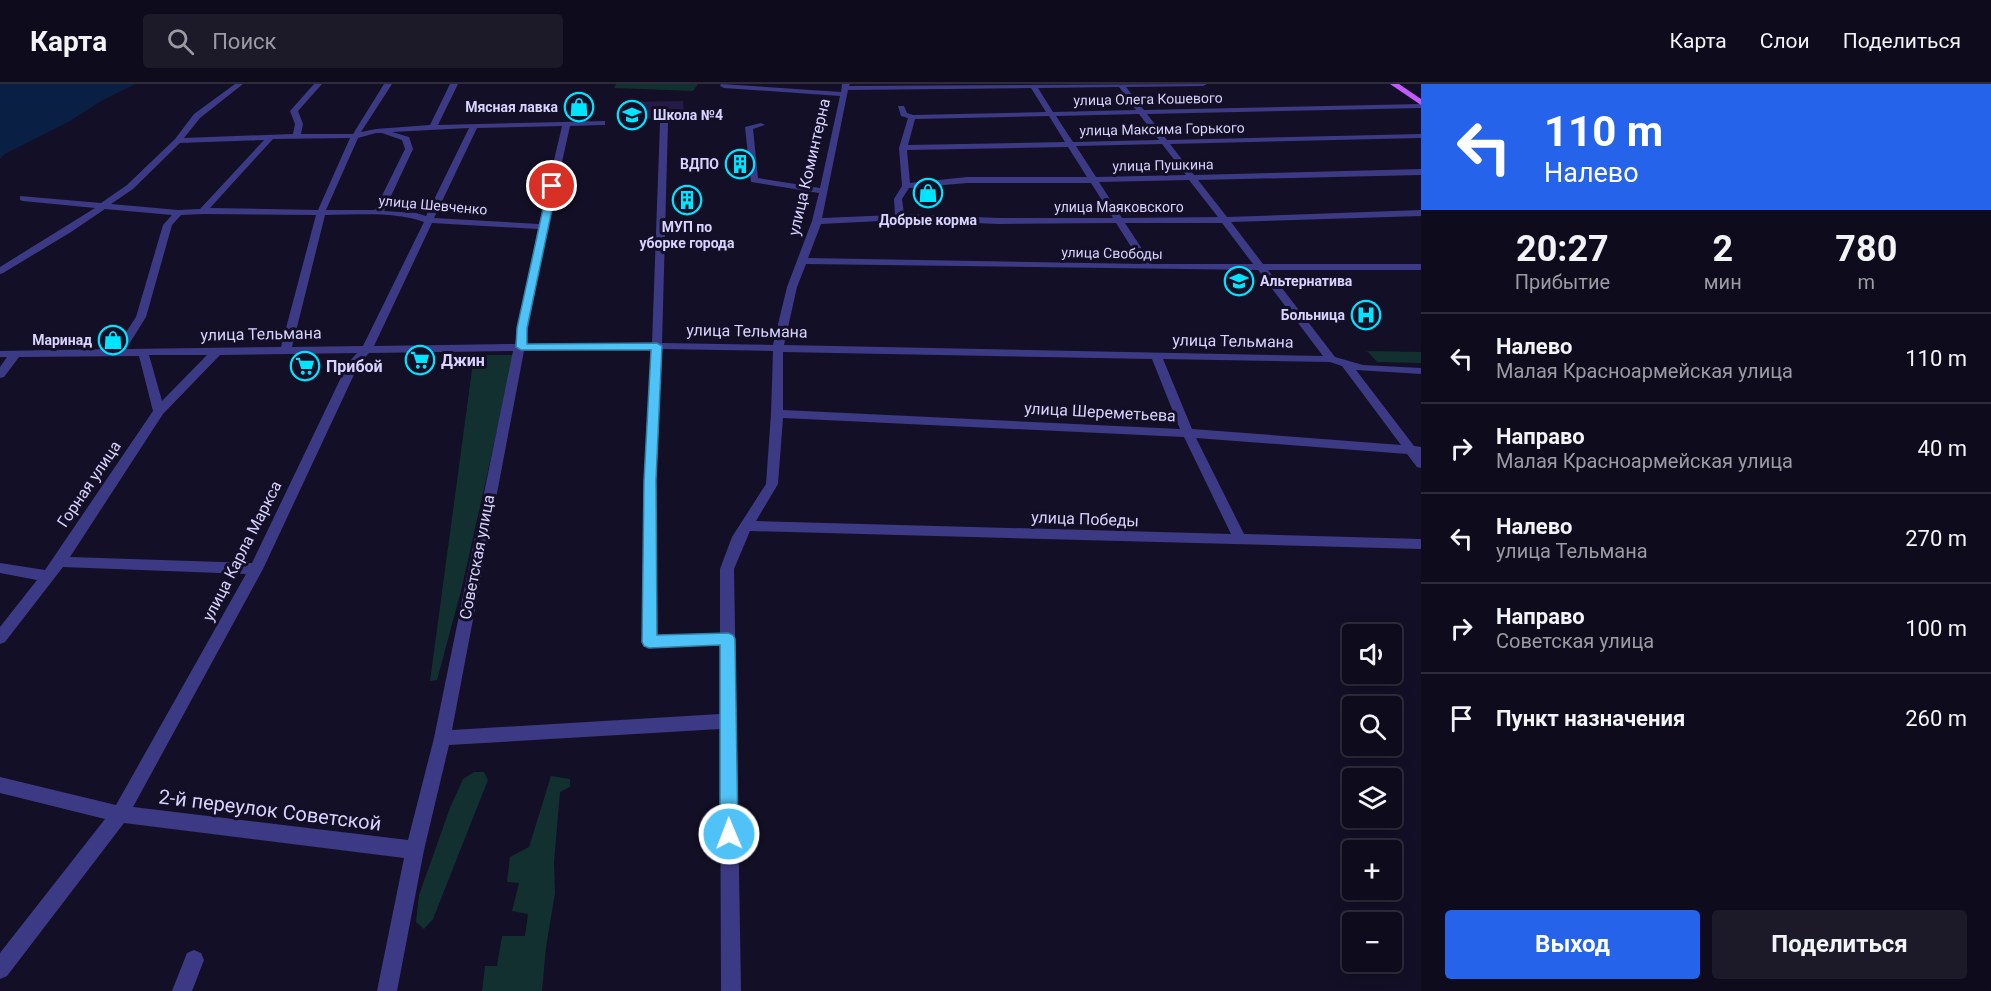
<!DOCTYPE html>
<html lang="ru">
<head>
<meta charset="utf-8">
<style>
  :root { --surface:#0e0b1c; --page:#1c1929; --text:#f1f3f6; --muted:#9b9ba3; --line:#2e2b3b; --accent:#2563eb }
  body { margin:0; font-family:Roboto,sans-serif; background:var(--page); color:var(--text); height:100vh; display:flex; flex-direction:column; font-size:22px; white-space:nowrap }
  * { box-sizing:border-box; margin:0 }
  p { font-size:20px; color:var(--muted) }
  .icon { flex:none; width:33px; height:33px; fill:none; stroke:currentColor; stroke-width:2; stroke-linecap:round; stroke-linejoin:round }
  .map { position:relative; flex:1; overflow:hidden }
  .sheet { display:flex; flex-direction:column; background:var(--surface); width:570px }
  .sheet>* { flex:none }
  .banner { background:#2563eb; color:#fff; overflow:hidden }
  .controls { position:absolute; left:1342px; top:540px; display:grid; gap:12px }
  .controls a { display:grid; place-items:center; width:60px; height:60px; border-radius:6px; background:var(--surface); box-shadow:0 3px 15px #0003,0 0 0 2px var(--line); font-size:30px }
  .pin { position:absolute; display:grid; place-items:center; width:51px; height:51px; color:#fff; margin:-26px; border:3px solid #fff; border-radius:50%; box-shadow:0 2px 6px #0007 }
  .me { position:absolute; width:66px; margin:-33px; rotate:359deg; stroke-linejoin:round; filter:drop-shadow(0 0 4px #0008) }
  .turn { display:flex; align-items:center; gap:21px; height:126px; padding:0 24px; font-size:27px }
  .turn .icon { width:78px; height:78px; stroke-width:2.5 }
  .turn b { display:block; font-size:42px; line-height:51px }
  .eta { display:flex; justify-content:space-evenly; align-items:center; height:102px; text-align:center }
  .eta b { font-size:36px; font-weight:700; line-height:42px }
  .button { display:flex; gap:12px; margin-top:auto; padding:12px 24px }
  .button a { flex:1; height:69px; border-radius:6px; background:var(--accent); color:#fff; font-size:24px; font-weight:700; line-height:69px; text-align:center }
  .button a+a { background:var(--page); color:var(--text) }
  ul { padding:0; list-style:none }
  li { display:flex; align-items:center; gap:18px; height:90px; padding:0 24px; border-top:2px solid var(--line) }
  li div { flex:1 }
  li b { display:block; font-size:22px }
  li em { font-style:normal }
  header { display:flex; align-items:center; gap:36px; box-sizing:border-box; height:84px; padding:0 30px; background:var(--surface); border-bottom:2px solid var(--line) }
  header strong { font-size:28px }
  nav { display:flex; gap:33px; margin-inline-start:auto; font-size:21px }
  .search { width:420px; height:54px; background:var(--page); display:flex; align-items:center; gap:15px; box-sizing:border-box; padding:0 21px; border-radius:6px; color:var(--muted); font-size:22px }
  main { display:flex; flex:1; min-height:0 }
  .map>svg:first-child { display:block }
</style>
</head>
<body>
<header>
<strong>Карта</strong>
<div class="search"><svg class="icon" aria-label="search" viewBox="0 0 24 24"><circle cx="10" cy="10" r="6"/><path d="M15 15l6 6"/></svg>Поиск</div>
<nav><a>Карта</a><a>Слои</a><a>Поделиться</a></nav>
</header>
<main>
<div class="map">
<svg width="1421" height="907" viewBox="0 0 1421 907">
  <rect width="100%" height="100%" fill="#130f26"/>
  <path fill="#12302f" d="M616,0h82l-5,7 -79,-3z
    M1367,267l54,1v11l-44,-1z
    M474,271h40l-53,236 -24,89 -7,1z
    M474,688h10l4,8 -55,139 -9,10 -8,-7 3,-27 31,-87 13,-29z
    M551,692l19,3v8l-10,5 -6,70 1,31 -9,54 -4,44h-60l3,-25h12l5,-30h23l3,-22 -16,-3 7,-28 -12,-1 3,-25 19,-10z"/>
  <path fill="#0a1f44" d="M0,0h135l-34,17 -31,20 -65,33 -5,5z"/>
  <path fill="#241b47" d="M683,17l2,17 -56,1v-17z
    M1243,191l9,12h-16l-9,-11z"/>
  <g fill="none" stroke-linecap="round" stroke-linejoin="round">
    <path fill="#3d3a85" fill-rule="evenodd" d="M235,0h8l-43,34 -16,20 109,-4 2,-10 -5,-13 24,-27h8l-24,27 5,13 -2,10h52l31,-50h8l-31,48 15,-3 54,-4 20,-41h8l-20,41 167,-4v4h-3l-32,1 -27,122 -18,96 127,-1 8,-220 4,-2 4,2 -6,220 111,2 14,-58 25,-66 7,-28 -68,-11 -6,-55 16,-4 4,2 -12,4 5,49 62,10 20,-92 -116,-8 -4,-2 1,-2 120,8 1,-8h8l-1,2 358,-2 -4,2 -77,1 18,23 277,-6v4l-274,6 20,26 254,-6v4l-251,6 24,31 227,-6v6l-223,5 29,37 194,-7v6l-190,6 32,42h158v6h-153l67,87 28,8 58,3v6l-65,-4 58,76 7,1v21l-4,-1 -10,-13 -211,-16 48,96 177,5v10l-671,-18 -16,38 7,422h-20l-1,-262 -271,16 -25,105 -27,141h-20l27,-133 -280,-35 -117,153 -7,3v-26l105,-134 -105,-26v-16l116,28 130,-231 -183,-7 -58,75 -5,2v-17l37,-47 -37,-7v-10l45,7 108,-159 -14,-55 -120,1 -15,20 -4,1v-11l7,-10h-7v-6l115,-2 21,-32 27,-92 9,-10 -67,-6 -34,23 -68,41 -3,1v-7l95,-59 -72,-7 -3,-1v-4l81,7 26,-18 48,-46 19,-25zM1119,3l17,23 -83,2 -15,-24zM1031,4l15,24 -133,3 -6,-2 -3,-7h-6l3,10 7,2 -9,30 3,38 -8,13 1,16 -73,3 26,-128zM1139,30l20,26 -86,2 -17,-26zM1049,32l16,26 -157,3 7,-26zM562,42l-23,98 -105,-6 43,-90zM469,44l-43,88 -10,-3 -32,-2 29,-62 -4,-12 -17,-5zM376,49h6l20,7 3,9 -30,61h-49l32,-72zM350,54l-32,72 -108,-2 63,-69zM264,56l-64,69 -22,1 -67,-6 22,-15 47,-46zM1162,60l24,31 -90,2 -20,-31zM1068,63l19,30h-120l-57,6 -3,-33zM1189,96l29,37 -96,1 -23,-36zM967,99h124l22,35h-114l-95,-4 -2,-15 7,-11zM203,130l113,1 -35,132 -155,2 20,-32 26,-92 9,-10zM325,131c31,0 68,-4 99,7l-61,124 -71,1zM900,136l99,4 117,-1 26,41 -334,-6 13,-34zM432,139l106,6 -23,115 -141,2zM1125,139h97l31,41h-101zM806,180l452,6 65,86 -539,-11 13,-58zM651,265l-7,132 -2,161 2,4 5,2 71,-3v69l-268,16 72,-379zM662,265l111,2 -2,63 -5,70 -34,53 -12,32v64l-64,3v-155zM513,267l-79,387 -26,102 -275,-33 130,-238 96,-205 10,-11zM783,268l369,7 28,70 -397,-19zM357,269l-9,10 -96,200 -182,-6 93,-143 57,-59zM149,271h58l-45,46zM1163,275l167,3 12,4 59,79 -209,-16zM783,334l401,19 47,97 -475,-13 22,-37z
      M194,866l7,3 3,7 -12,31h-20l15,-38z"/>
    <path fill="#c25bff" fill-rule="evenodd" d="M1390,0h9l22,15v6z"/>
  </g>
  <path fill="#4fc3f7" stroke="#337fa1" stroke-width="1.5" d="M552,99l5,3 -30,142v16l130,-1 5,3 -6,134 1,155 71,-2 5,2 2,4 3,195 -3,6 -6,2 -7,-2 -2,-6v-189l-71,3 -5,-2 -2,-4 2,-162 7,-130h-130l-5,-3 1,-19 31,-142z"/>
  <defs>
    <g id="shop-ring" transform="scale(1.5)"><circle r="9.5" fill="#130f26" stroke="#00e5ff" stroke-width="1.5"/><path d="M-5-2.5h2.3a2.7 3.5 0 0 1 5.4 0H5L5.5 6h-11ZM-1.5-2.5h3a1.5 2.3 0 0 0-3 0Z" fill="#00e5ff"/></g>
    <g id="school-ring" transform="scale(1.5)"><circle r="9.5" fill="#130f26" stroke="#00e5ff" stroke-width="1.5"/><path d="M0-5L7-2L0 1L-7-2ZM-4 1L0 2.5L4 1V4Q0 6-4 4Z" fill="#00e5ff"/></g>
    <g id="building-ring" transform="scale(1.5)"><circle r="9.5" fill="#130f26" stroke="#00e5ff" stroke-width="1.5"/><path d="M-4-6H4V6H1V3H-1V6H-4ZM-2.5-4.3h1.7v1.8h-1.7ZM.8-4.3h1.7v1.8H.8ZM-2.5-1h1.7V.8h-1.7ZM.8-1h1.7V.8H.8Z" fill="#00e5ff"/></g>
    <g id="hospital-ring" transform="scale(1.5)"><circle r="9.5" fill="#130f26" stroke="#00e5ff" stroke-width="1.5"/><path d="M-5-5h3v3.5h4V-5h3V5h-3V1.5h-4V5h-3Z" fill="#00e5ff"/></g>
    <g id="supermarket-ring" transform="scale(1.5)"><circle r="9.5" fill="#130f26" stroke="#00e5ff" stroke-width="1.5"/><path d="M-6-5.5h2.5l.6 2H6L4.5 2H-2.5L-4.4-4H-6ZM-1.5 3.2a1.3 1.3 0 1 0 .1 0ZM3 3.2a1.3 1.3 0 1 0 .1 0Z" fill="#00e5ff"/></g>
  </defs>
  <g fill-rule="evenodd">
    <use href="#shop-ring" x="579" y="23"/>
    <use href="#school-ring" x="632" y="31"/>
    <use href="#building-ring" x="740" y="80"/>
    <use href="#shop-ring" x="928" y="109"/>
    <use href="#building-ring" x="687" y="116"/>
    <use href="#school-ring" x="1239" y="197"/>
    <use href="#hospital-ring" x="1366" y="231"/>
    <use href="#shop-ring" x="113" y="256"/>
    <use href="#supermarket-ring" x="420" y="276"/>
    <use href="#supermarket-ring" x="305" y="282"/>
  </g>
  <g text-anchor="middle" dominant-baseline="central" stroke-width="6" stroke-linejoin="round" paint-order="stroke">
    <g font-size="14" fill="#d9d4ff" stroke="#130f26">
      <text transform="translate(1148 15) rotate(-1)">улица Олега Кошевого</text>
      <text transform="translate(1162 45) rotate(-1)">улица Максима Горького</text>
      <text transform="translate(1163 81) rotate(-1)">улица Пушкина</text>
      <text transform="translate(433 121) rotate(5)">улица Шевченко</text>
      <text x="1119" y="123">улица Маяковского</text>
      <text transform="translate(1112 169) rotate(1)">улица Свободы</text>
    </g>
    <g font-size="14" font-weight="bold" fill="#d9d4ff" stroke="#130f26" text-anchor="end">
      <text x="558" y="23">Мясная лавка</text>
      <text x="653" y="31" text-anchor="start">Школа №4</text>
      <text x="719" y="80">ВДПО</text>
      <text x="928" y="136" text-anchor="middle">Добрые корма</text>
      <text x="687" y="143" text-anchor="middle">МУП по<tspan x="687" dy="16">уборке города</tspan></text>
      <text x="1260" y="197" text-anchor="start">Альтернатива</text>
      <text x="1345" y="231">Больница</text>
      <text x="92" y="256">Маринад</text>
    </g>
    <g font-size="16" fill="#d9d4ff" stroke="#130f26">
      <text transform="translate(809 83) rotate(-77)">улица Коминтерна</text>
      <text transform="translate(747 247) rotate(1)">улица Тельмана</text>
      <text transform="translate(261 250) rotate(-1)">улица Тельмана</text>
      <text transform="translate(1233 257) rotate(1)">улица Тельмана</text>
      <text transform="translate(1100 328) rotate(3)">улица Шереметьева</text>
      <text transform="translate(89 400) rotate(-56)">Горная улица</text>
      <text transform="translate(1085 435) rotate(2)">улица Победы</text>
      <text transform="translate(242 467) rotate(-63)">улица Карла Маркса</text>
      <text transform="translate(477 473) rotate(-79)">Советская улица</text>
    </g>
    <g font-size="16" font-weight="bold" fill="#d9d4ff" stroke="#130f26" text-anchor="start">
      <text x="441" y="276">Джин</text>
      <text x="326" y="282">Прибой</text>
    </g>
    <g font-size="20" fill="#d9d4ff" stroke="#130f26">
      <text transform="translate(270 726) rotate(7)">2-й переулок Советской</text>
    </g>
  </g>
</svg>
<div class="controls">
<a><svg class="icon" aria-label="sound" viewBox="0 0 24 24"><path d="M4 9h4l5-4v14l-5-4H4zM17 9q2 3 0 6"/></svg></a>
<a><svg class="icon" aria-label="search" viewBox="0 0 24 24"><circle cx="10" cy="10" r="6"/><path d="M15 15l6 6"/></svg></a>
<a><svg class="icon" aria-label="layers" viewBox="0 0 24 24"><path d="M12 4l9 5-9 5-9-5zM3 14l9 5 9-5"/></svg></a>
<a>+</a>
<a>−</a>
</div>
<div class="pin" style="left:552px;top:102px;background:#d93025"><svg class="icon" aria-label="arrive" viewBox="0 0 24 24"><path d="M6 21V4h12l-3 4 3 4H6"/></svg></div>
<svg class="me" style="left:729px;top:750px" viewBox="-20 -20 40 40"><circle r="17" fill="#4fc3f7" stroke="#fff" stroke-width="3"/><path d="M0-11L8 9 0 5-8 9z" fill="#fff"/></svg>
</div>
<section class="sheet">
<div class="banner">
<div class="turn"><svg class="icon" aria-label="left" viewBox="0 0 24 24"><path d="M17 20v-9H6M10 6l-5 5 5 5"/></svg><div><b>110 m</b>Налево</div></div>
</div>
<div class="eta">
<div><b>20:27</b><p>Прибытие</p></div>
<div><b>2</b><p>мин</p></div>
<div><b>780</b><p>m</p></div>
</div>
<ul>
<li><svg class="icon" aria-label="left" viewBox="0 0 24 24"><path d="M17 20v-9H6M10 6l-5 5 5 5"/></svg><div><b>Налево</b><p>Малая Красноармейская улица</p></div><em>110 m</em></li>
<li><svg class="icon" aria-label="right" viewBox="0 0 24 24"><path d="M7 20v-9h11M14 6l5 5-5 5"/></svg><div><b>Направо</b><p>Малая Красноармейская улица</p></div><em>40 m</em></li>
<li><svg class="icon" aria-label="left" viewBox="0 0 24 24"><path d="M17 20v-9H6M10 6l-5 5 5 5"/></svg><div><b>Налево</b><p>улица Тельмана</p></div><em>270 m</em></li>
<li><svg class="icon" aria-label="right" viewBox="0 0 24 24"><path d="M7 20v-9h11M14 6l5 5-5 5"/></svg><div><b>Направо</b><p>Советская улица</p></div><em>100 m</em></li>
<li><svg class="icon" aria-label="arrive" viewBox="0 0 24 24"><path d="M6 21V4h12l-3 4 3 4H6"/></svg><div><b>Пункт назначения</b></div><em>260 m</em></li>
</ul>
<div class="button"><a>Выход</a><a>Поделиться</a></div>
</section>
</main>
</body>
</html>
